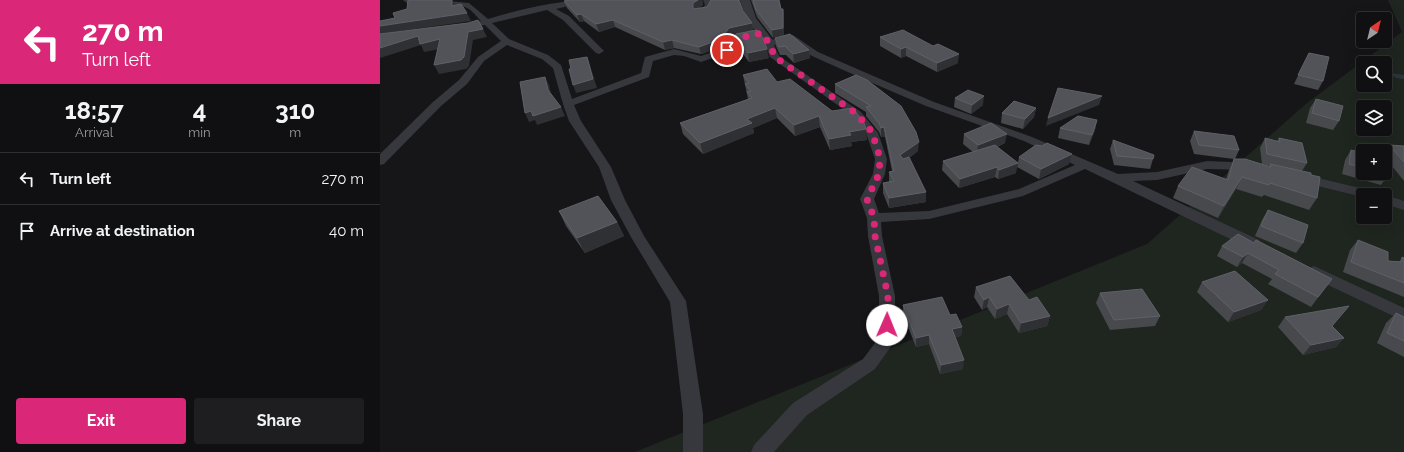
<!DOCTYPE html>
<html lang="en">
<head>
<meta charset="utf-8">
<style>
  :root { --surface:#101012; --page:#1e1e20; --text:#f1f3f6; --muted:#9c9d9f; --line:#303032; --accent:#db2777 }
  body { margin:0; font-family:Raleway,sans-serif; background:var(--page); color:var(--text); height:100vh; display:flex; flex-direction:column; font-size:15px; white-space:nowrap }
  * { box-sizing:border-box; margin:0 }
  p { font-size:13px; color:var(--muted) }
  .icon { flex:none; width:22px; height:22px; fill:none; stroke:currentColor; stroke-width:2; stroke-linecap:round; stroke-linejoin:round }
  .map { position:relative; flex:1; overflow:hidden }
  .drawer { display:flex; flex-direction:column; background:var(--surface); width:380px }
  .drawer>* { flex:none }
  .top-card { background:#db2777; color:#fff; overflow:hidden }
  .needle { width:26px; rotate:35deg }
  .tools { position:absolute; left:976px; top:12px; display:grid; gap:8px }
  .tools a { display:grid; place-items:center; width:36px; height:36px; border-radius:4px; background:var(--surface); box-shadow:0 4px 16px #0002,0 0 0 1px var(--line); font-size:20px }
  .pin { position:absolute; display:grid; place-items:center; width:34px; height:34px; color:#fff; margin:-17px; border:2px solid #fff; border-radius:50%; box-shadow:0 1px 4px #0007 }
  .me { position:absolute; width:44px; margin:-22px; rotate:1deg; stroke-linejoin:round; filter:drop-shadow(0 0 3px #0008) }
  .turn { display:flex; align-items:center; gap:14px; height:84px; padding:0 16px; font-size:18px }
  .turn .icon { width:52px; height:52px; stroke-width:2.5 }
  .turn b { display:block; font-size:28px; line-height:34px }
  .eta { display:flex; justify-content:space-evenly; align-items:center; height:68px; text-align:center }
  .eta b { font-size:24px; font-weight:700; line-height:28px }
  .primary-button { display:flex; gap:8px; margin-top:auto; padding:8px 16px }
  .primary-button a { flex:1; height:46px; border-radius:4px; background:var(--accent); color:#fff; font-size:16px; font-weight:700; line-height:46px; text-align:center }
  .primary-button a+a { background:var(--page); color:var(--text) }
  ul { padding:0; list-style:none }
  li { display:flex; align-items:center; gap:12px; height:52px; padding:0 16px; border-top:1px solid var(--line) }
  li div { flex:1 }
  li b { display:block; font-size:15px }
  li em { font-style:normal }
  main { display:flex; flex:1; min-height:0 }
  .map>svg:first-child { display:block }
</style>
</head>
<body>
<main>
<section class="drawer">
<div class="top-card">
<div class="turn"><svg class="icon" aria-label="left" viewBox="0 0 24 24"><path d="M17 20v-9H6M10 6l-5 5 5 5"/></svg><div><b>270 m</b>Turn left</div></div>
</div>
<div class="eta">
<div><b>18:57</b><p>Arrival</p></div>
<div><b>4</b><p>min</p></div>
<div><b>310</b><p>m</p></div>
</div>
<ul>
<li><svg class="icon" aria-label="left" viewBox="0 0 24 24"><path d="M17 20v-9H6M10 6l-5 5 5 5"/></svg><div><b>Turn left</b></div><em>270 m</em></li>
<li><svg class="icon" aria-label="arrive" viewBox="0 0 24 24"><path d="M6 21V4h12l-3 4 3 4H6"/></svg><div><b>Arrive at destination</b></div><em>40 m</em></li>
</ul>
<div class="primary-button"><a>Exit</a><a>Share</a></div>
</section>
<div class="map">
<svg width="1024" height="452" viewBox="0 0 1024 452">
  <rect width="100%" height="100%" fill="#161618"/>
  <path fill="#1e261f" fill-rule="evenodd" d="M1008,0h16v452h-769l512,-208 160,-141 95,-71zM983,63h22v22h-22zM983,107h22v22h-22zM983,151h22v22h-22zM983,195h22v22h-22z"/>
  <g fill="none" stroke-linecap="round" stroke-linejoin="round">
    <path stroke="#2c353c" stroke-width="3" d="M1005,73l17,4"/>
    <path stroke="#2c353c" stroke-width="4" d="M1017,76l7,1"/>
    <path fill="#37383d" fill-rule="evenodd" d="M23,0h13l11,3 21,-2 21,2 19,16c33,-10 71,-19 105,-19l-37,9 13,7 35,35 -5,3 -3,-1 -33,-33 -16,-10 -55,13 17,16 39,16 13,10 11,34 69,-26 4,-16 29,-8 27,7 23,-8 7,-11 21,-5 4,3 -19,6 -7,11 -29,10 -17,-6 -10,-1 -21,6 -4,16 -75,28 7,16 30,46 14,33 19,36 42,65 17,113v38h-20v-38l-13,-112 -39,-65 -20,-37 -12,-33 -30,-46 -6,-17 -10,-36 -11,-9 -35,-14 -23,16 -17,23 -26,22 -57,58 -4,1v-11l53,-52 26,-22 19,-23 23,-16 -16,-16 -9,1v-4l5,-1c-4,-4 -9,-11 -14,-13 -15,-8 -47,7 -64,-8z
      M323,0h8l2,5 -5,8 -12,2v-4l6,-2 3,-4z
      M413,35l25,17 67,29 49,21 98,35 86,37 39,-2 50,-11 47,2 2,3 -2,3 -4,1 -43,-1 -50,11 -24,1 126,59 2,4 -2,4 -5,1 -5,-1 -164,-79 -62,27 -94,23 -48,3 1,14 13,60v29l-3,20 -17,24 -68,46 -33,37h-23l3,-7 39,-42 70,-44 12,-16 4,-18v-29l-11,-60 -1,-18 -7,-19 13,-25 2,-15 -9,-26 -13,-17 -83,-59 -5,-14 1,-2zM411,41l21,15 65,29 49,21 98,35 51,24 -56,24 -90,22 -50,2 -5,-14 11,-25 2,-15 -9,-26 -17,-21 -82,-56 -5,-11z
      M921,174l76,18 2,3h-16v2l-66,-16 -2,-3z
      M1004,195h1l19,6v9l-19,-6z
      M934,266l90,42v13l-95,-45 -3,-4 3,-4z"/>
    <path fill="#37383d" fill-rule="evenodd" d="M360,0h10l6,18 19,25 -2,2h-8l-19,-27z"/>
  </g>
  <path fill="#47494d" d="M188,0h134l1,5 -6,4 46,2 9,12 1,7 16,28 -20,4 -12,-16 -2,1 -2,-8 3,-5 -5,2 -8,11 -22,7 -27,-6 -9,2 -50,-23 -16,5 -15,-11 -4,1 -13,-14 -3,-7z
    M371,0h28l2,9h2l1,7 -11,22 -16,-21z
    M500,37l53,9 25,17 -21,9 -31,-16 -5,2 -21,-12z
    M395,38l34,12 1,8 -16,5 -8,-8h-6l-4,-9z
    M929,53l14,28 -5,9 -24,-6z
    M363,75l34,7 90,58 -16,2 1,4 -22,4 -10,-23 -25,9 -18,-18 -24,10 1,5 -51,21 -20,-20 -3,-11 68,-24z
    M476,75l62,76 -9,7 17,44 -37,6 -6,-15v-10l6,-1v-10l3,-1 -7,-34h-4l-2,-5 -13,-16v-4l-31,-19v-9z
    M575,98l28,7 -12,9 -17,-7z
    M936,99l23,22 -6,9 -27,-7 4,-15z
    M656,108l-2,9 -11,12 -22,-6 1,-10z
    M717,120l-2,10 -6,15 -31,-7 2,-10z
    M814,131l45,19 -4,9 34,8 1,-1 -8,-2 -2,-16 5,-10 12,3 2,-3 28,25 -5,8 15,27 -8,12 -45,-15 -2,2 -26,-8 -18,29 -45,-20 5,-12 48,-7 3,-9 5,-11 -40,-5 -4,-13z
    M584,134l41,9 -8,4 19,26 -18,6 -3,-2 -36,11 -17,-18 1,-9 30,-9 -10,-8z
    M733,140l40,19 -3,10 -36,-4 -4,-16z
    M1009,145l15,1v35l-16,-20v14l-7,10 -39,-11 3,-14 6,-10 12,3v20h22l1,-13 -1,-2v-7h-1z
    M639,157l50,7 -30,15 -22,-12z
    M888,210l35,33 -7,10 -41,-17 7,-16z
    M179,211l58,11 7,14 -39,17 -19,-27z
    M876,240l76,39 -21,28 -43,-23 4,-5 -30,-16 -5,4 -20,-11 5,-10 32,-3z
    M978,240l30,21 11,1 3,-5 2,1v39l-61,-25 7,-22z
    M822,282l66,18 -7,10 -33,12 -31,-30z
    M596,287l53,13 21,16 -3,10 -28,7 -12,-19 -12,5 -8,-12 -5,3 -8,-13z
    M720,293l60,23 -5,10 -45,4 -14,-27z
    M523,305l47,10 12,12 -1,9 -6,1 8,32 -23,5 -11,-30 -13,3 -13,-33z
    M1016,313l8,4v40l-27,-14 9,-20z
    M905,317l47,9 12,12 -8,9 -33,8 -25,-28z"/>
  <path fill="#2f3033" d="M72,0l4,7 -4,-1z
    M318,0h4l1,5 -8,5 -2,-1v-6z
    M403,9l1,7v19l-11,3 -1,-8z
    M87,13l4,8 -91,13v-8z
    M201,14l3,7 -4,1 -3,-7z
    M233,20l2,7 -16,5 -3,-8z
    M372,23l1,7 -22,6 -8,11 -22,7 -2,-7 30,-19z
    M103,29l4,8 -14,3 -4,26 -3,3 -27,5 -5,-9 34,-33z
    M38,36l22,3 5,9 -21,4 -3,-7 -41,13v-10z
    M356,38l1,8 -2,1 -2,-8z
    M292,40l2,8 -9,2 -2,-8z
    M526,47v9l-5,2v-9z
    M387,49l2,9 -20,4 -1,-9z
    M429,50l1,8 -16,5 -1,-9z
    M579,54l-1,9 -21,9v-9z
    M207,57l3,8 7,23 -21,5 -3,-8z
    M165,77l4,8 3,13 -4,-8z
    M604,96l-1,9 -12,9 1,-9z
    M722,96l-3,9 -53,21 2,-8z
    M181,107l4,9 -28,9 -2,-5 -6,2 -4,-9 6,-2z
    M395,108l2,10 -24,10 1,5 -51,21 -3,-11 47,-24z
    M656,108l-2,9 -11,12 2,-10z
    M439,116l1,11 -25,9 -1,-11z
    M717,120l-2,10 -6,15 3,-10z
    M504,127l1,10h-4v-9z
    M486,129l1,11 -16,2 1,4 -22,4 -1,-11 20,-7z
    M627,134l-2,9 -28,11 1,-9z
    M539,142l-1,9 -18,13v-9z
    M692,154l-3,10 -30,15 2,-10z
    M638,163l-2,10 -18,6 1,-9z
    M617,167l-2,10 -36,11 1,-9z
    M862,177l-6,12 -18,29 6,-12z
    M546,192v10l-37,6v-10z
    M237,222l7,14 -39,17 -8,-15z
    M868,253l-6,10 -5,4 6,-10z
    M609,297l-2,10 -5,3 2,-10z
    M888,300l-7,10 -33,12 6,-10z
    M629,304l-2,10 -12,5 2,-10z
    M670,316l-3,10 -28,7 2,-10z
    M582,327l-1,9 -10,2 1,-9z
    M549,335v9l-13,3v-9z
    M964,338l-8,9 -33,8 8,-10z
    M584,360l-1,9 -23,5 1,-9z"/>
  <path fill="#525359" stroke="#5f6168" d="M28,0h44v6l9,-2 6,9 -87,13v-5l15,-3 -2,-5 14,-4z
    M188,0h130l-5,3v6l14,-2 4,-7h28l4,11 9,12 -23,5 -8,11 -22,8 -27,-7 -9,2 -50,-22 -17,4 -15,-10 -4,1 -13,-14z
    M373,0h26l2,9h2v19l-11,2 -16,-20z
    M98,20l5,9 -15,3 -4,25 -3,3 -27,5 6,-26 -20,5 -2,-8 -38,12v-14l88,-11z
    M377,30l6,8 4,11 -19,4 -12,-15 -3,1 3,-5z
    M523,30l30,16 5,-2 21,10 -22,9 -31,-16 -5,2 -21,-12z
    M410,34l19,16 -16,4 -8,-8 -6,1 -4,-9z
    M929,53l20,4 -6,24 -25,-6z
    M207,57l6,22 -20,6 -4,-16h2l-2,-9z
    M387,69l10,13 13,-3 42,32 21,-3 11,15 2,6 -17,3 2,3 -22,4 -10,-23 -25,9 -19,-17 -28,11 5,4 -52,20 -20,-20 72,-25 -5,-6 4,-1 -6,-7 4,-1 -6,-8z
    M476,75l11,5 34,26 15,26 3,10 -19,13 3,4 6,-2 17,35 -37,6 -6,-15 11,-2 -5,-9 5,-1 -10,-44 -3,1 -2,-5 -13,-16 5,-1 -36,-22z
    M165,77l3,13 13,17 -28,9 -2,-5 -6,2 -5,-31z
    M678,88l44,8 -54,22z
    M588,90l16,6 -12,9 -17,-7z
    M936,99l27,7 -4,15 -27,-8z
    M634,101l22,7 -11,11 -23,-6z
    M698,116l19,4 -5,15 -32,-7z
    M611,123l16,11 -29,11 -14,-11z
    M814,131l40,5 5,14 -40,-5z
    M885,138l15,4 -1,-4 23,5 5,20 -40,-9z
    M733,140l41,15 -1,4 -36,-3z
    M667,143l25,11 -31,15 -22,-12 17,-12 6,1z
    M615,145l23,18 -19,7 -2,-3 -37,12 -17,-18z
    M1009,145l15,1v16z
    M971,150l12,3v15l-14,-4z
    M854,159h11l26,8 -1,-3 41,9v2l9,2 -3,21 -47,-15 -1,2 -27,-8 -18,29 -46,-20 14,-19 36,13z
    M1005,159l3,1v15l-7,-2h4z
    M218,196l19,26 -40,16 -18,-27z
    M888,210l40,15 -5,18 -42,-17z
    M858,234l16,9 2,-3 76,39 -14,18 -43,-23 4,-4 -31,-17 -5,4 -21,-11z
    M978,240l30,12v9l14,1v-5l2,1v25l-53,-21z
    M855,271l33,29 -34,12 -32,-30z
    M630,276l19,24 8,-3 13,19 -29,7 -12,-19 -12,5 -8,-12 -5,3 -8,-13z
    M762,289l18,27 -46,4 -14,-27z
    M562,297l8,18 6,-1 6,13 -10,2 12,31 -23,5 -12,-30 -13,3 -13,-33z
    M969,306l-17,20 12,12 -33,7 -26,-28z
    M1016,313l8,4v24l-17,-8z"/>
  <g fill="none" stroke-linecap="round" stroke-linejoin="round">
    <path stroke="#db2777" stroke-width="7" stroke-dasharray="0 12.6" d="M347,50l7,-11 28,-6 7,10 6,14 82,57 15,18 8,26 -1,16 -12,25 7,19 1,18 13,60 -1,29"/>
  </g>
</svg>
<div class="tools">
<a><svg class="needle" viewBox="-14 -14 28 28"><path d="M0-13l5 13h-10z" fill="#e53935"/><path d="M0 13l5-13h-10z" fill="#9c9d9f"/></svg></a>
<a><svg class="icon" aria-label="search" viewBox="0 0 24 24"><circle cx="10" cy="10" r="6"/><path d="M15 15l6 6"/></svg></a>
<a><svg class="icon" aria-label="layers" viewBox="0 0 24 24"><path d="M12 4l9 5-9 5-9-5zM3 14l9 5 9-5"/></svg></a>
<a>+</a>
<a>−</a>
</div>
<div class="pin" style="left:347px;top:50px;background:#d93025"><svg class="icon" aria-label="arrive" viewBox="0 0 24 24"><path d="M6 21V4h12l-3 4 3 4H6"/></svg></div>
<svg class="me" style="left:507px;top:325px" viewBox="-20 -20 40 40"><circle r="19" fill="#fff"/><path d="M0-13L10 11 0 6-10 11z" fill="#db2777"/></svg>
</div>
</main>
</body>
</html>
